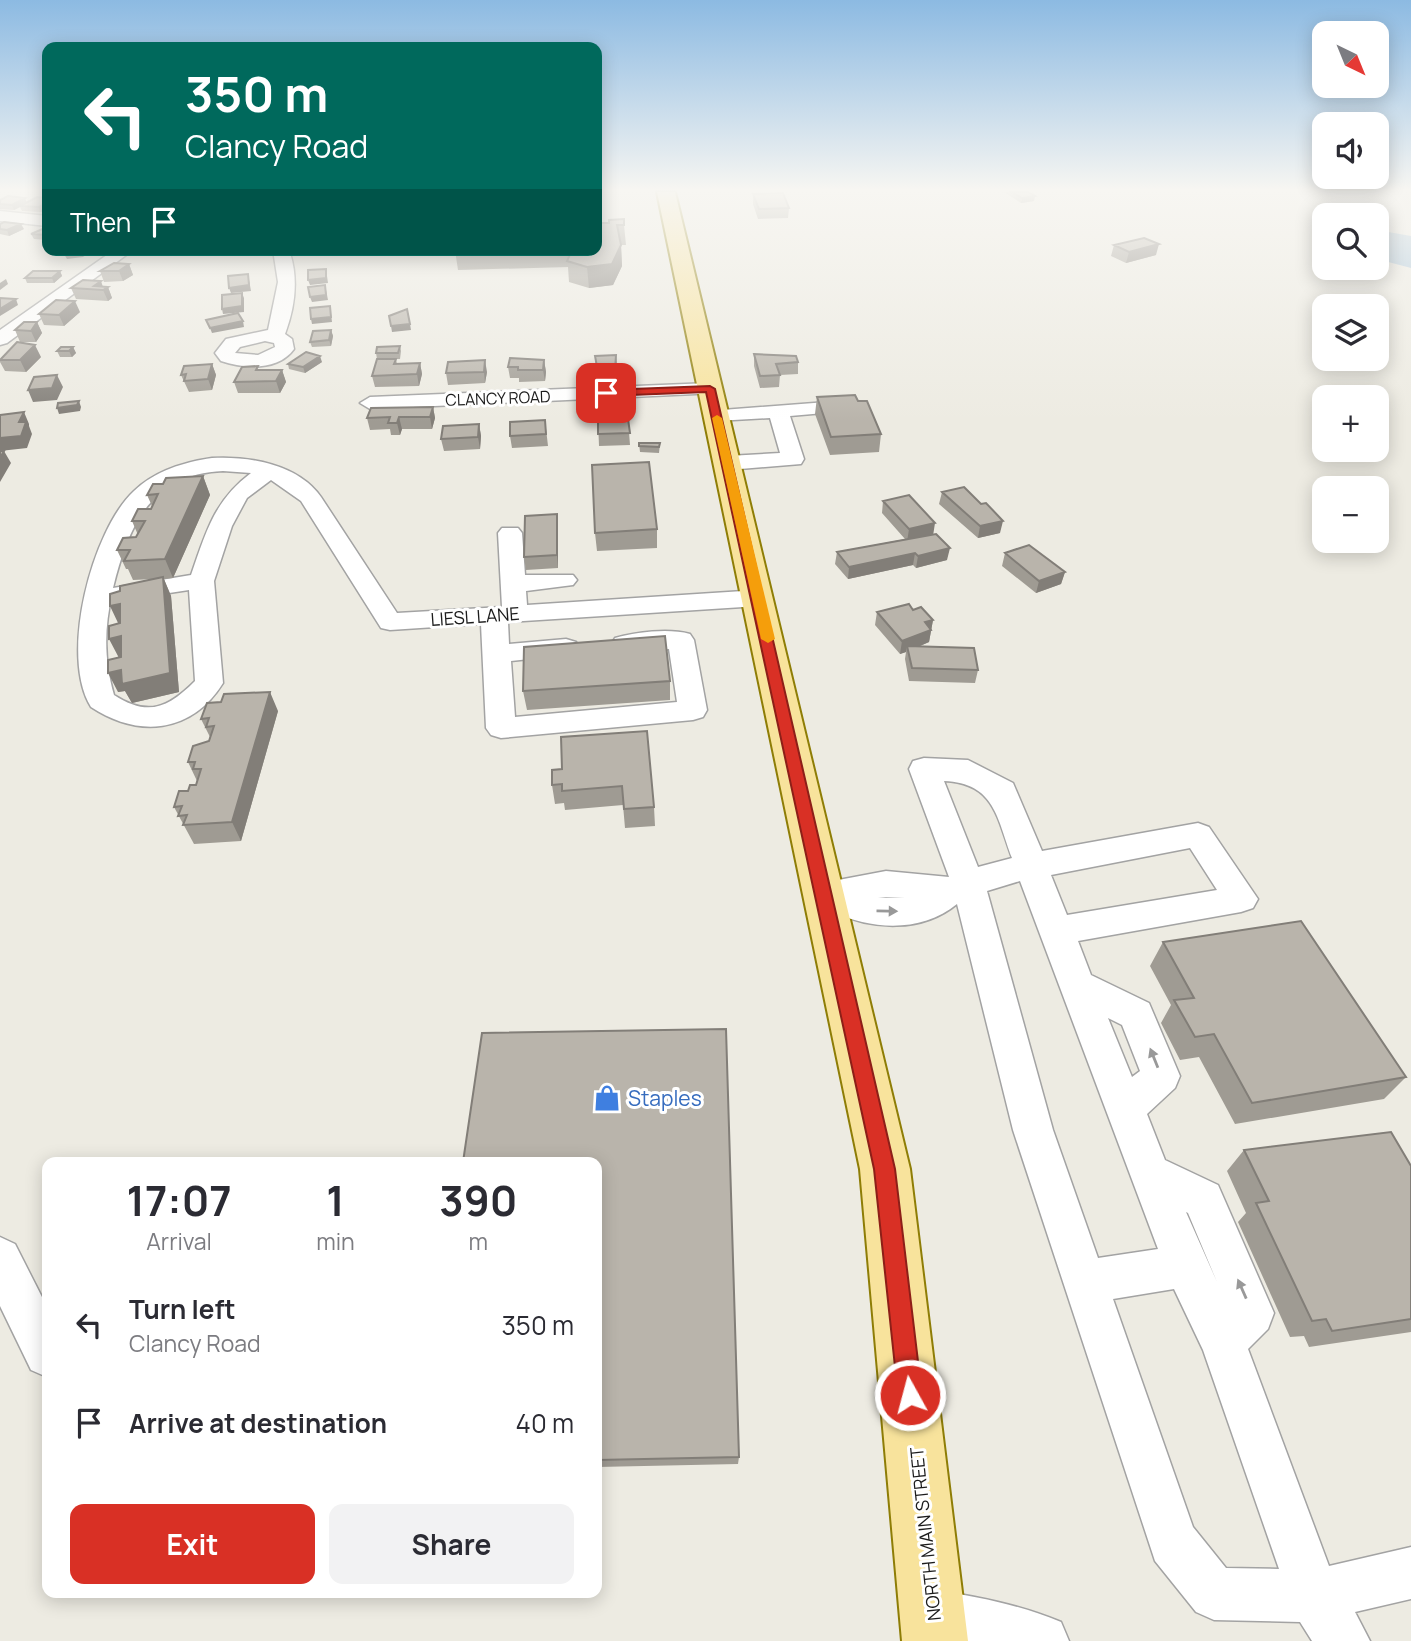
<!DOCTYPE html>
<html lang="en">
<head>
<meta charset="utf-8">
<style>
  :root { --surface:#fff; --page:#f2f2f3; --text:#2b2b33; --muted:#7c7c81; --accent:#d93025 }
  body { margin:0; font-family:Manrope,sans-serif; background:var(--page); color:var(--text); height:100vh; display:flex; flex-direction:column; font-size:26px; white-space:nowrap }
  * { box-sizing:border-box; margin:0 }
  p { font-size:23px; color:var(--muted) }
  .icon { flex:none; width:38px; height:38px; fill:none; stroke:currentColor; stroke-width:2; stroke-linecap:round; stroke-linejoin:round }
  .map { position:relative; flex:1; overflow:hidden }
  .side { position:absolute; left:42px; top:1157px; width:560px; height:441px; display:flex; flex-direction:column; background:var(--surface); border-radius:14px; box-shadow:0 4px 18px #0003 }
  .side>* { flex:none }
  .hud { position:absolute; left:42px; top:42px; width:560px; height:214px; border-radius:14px; box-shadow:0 4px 18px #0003; background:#00695c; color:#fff; overflow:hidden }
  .needle { width:46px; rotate:137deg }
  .buttons { position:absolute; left:1312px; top:21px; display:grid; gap:14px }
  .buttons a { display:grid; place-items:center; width:77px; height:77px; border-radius:14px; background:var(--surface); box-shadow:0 4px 18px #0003; font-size:35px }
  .pin { position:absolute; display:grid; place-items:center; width:60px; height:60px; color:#fff; margin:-30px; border-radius:14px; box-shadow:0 4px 10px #0006 }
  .me { position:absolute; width:77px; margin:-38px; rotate:353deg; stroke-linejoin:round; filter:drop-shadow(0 0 5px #0008) }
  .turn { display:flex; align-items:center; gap:24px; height:147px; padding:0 28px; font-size:32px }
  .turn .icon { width:91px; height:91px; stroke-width:2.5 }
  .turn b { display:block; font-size:49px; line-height:60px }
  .then { display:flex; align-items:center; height:66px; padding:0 28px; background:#0003; gap:14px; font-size:26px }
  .eta { display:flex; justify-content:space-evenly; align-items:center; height:119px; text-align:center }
  .eta b { font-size:42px; font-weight:700; line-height:49px }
  .action { display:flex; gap:14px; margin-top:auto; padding:14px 28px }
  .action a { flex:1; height:80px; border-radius:14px; background:var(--accent); color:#fff; font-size:28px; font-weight:700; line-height:80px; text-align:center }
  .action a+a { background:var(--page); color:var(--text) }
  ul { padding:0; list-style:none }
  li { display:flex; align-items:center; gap:21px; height:98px; padding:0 28px }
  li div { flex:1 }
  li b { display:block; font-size:26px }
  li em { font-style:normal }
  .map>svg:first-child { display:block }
</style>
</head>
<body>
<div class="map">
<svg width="1411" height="1641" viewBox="0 0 1411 1641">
  <rect width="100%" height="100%" fill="#edebe2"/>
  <path fill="#a3c2d9" d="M1377,230l34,6v32l-34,-9z"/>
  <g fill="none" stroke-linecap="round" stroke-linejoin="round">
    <g stroke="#a3a3a3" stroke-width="3">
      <path id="minor" d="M0,211l47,5v10l-47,-5z
        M114,250h19l-126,93 -7,2v-15z
        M273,250h16c10,28 6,57 -4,84l7,5 2,10c-16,22 -49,20 -73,12l-6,-8 11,-14 42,-9 10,-48zM265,341l9,2 1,4 -17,8 -23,-2 5,-6z
        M710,383l7,2 3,4 -3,4 -347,16 -10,-6 10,-6z
        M840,401l10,6 -3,4 -57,5 14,43 -3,5 -73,6 -11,-7 11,-7 52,-3 -10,-35 -54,3 -7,-2 -3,-4 3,-4z
        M212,458c37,-2 86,6 109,39l76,116 105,-6 -4,-74 4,-5h16l4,5 3,42h48l4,5 -4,5 -47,6 1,14 232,-15 9,3 4,5 -4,5 -9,3 -251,16 1,22 57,-5 10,3 3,6 -3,6 -65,7 4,56 162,-15 -8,-53 -45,3 -9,-2 -4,-6 4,-6c21,-6 54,-10 75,-4l4,6 13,70 -4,7 -10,3 -192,18 -10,-3 -5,-7 -5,-104 -91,6 -9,-2 -80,-127 -30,-21 -24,18 -15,28 -18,55 9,102c-32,51 -85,55 -132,24 -32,-51 1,-177 43,-216 21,-20 50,-29 78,-33zM223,471l28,2c-37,28 -45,59 -60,102l-78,13c15,-62 38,-114 110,-117zM189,590l6,91c-27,27 -47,36 -81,14 -10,-35 -10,-66 -2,-101l11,6z
        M924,758l44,2 45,23 29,68 156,-28 11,4 49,72 -5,9 -12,4 -163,29 13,34 58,28 31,73 -5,12 -28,26 18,46 53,25 56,128 -6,16 -20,20 81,217 82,-19v52l-56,13 15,29h-58l-12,-19 -86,-2 -18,-8 -41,-51 -142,-431 -56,-226c-35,29 -85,26 -124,8 -12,-5 -20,-7 -26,-18l5,-9 74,-14 63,6 -40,-108 4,-8zM944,781c51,2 53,37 68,77l-34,9zM1190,848l27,42 -150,25 -16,-40zM1020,881l138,368 -60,9 -45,-128 -66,-239zM886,897h19l-27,1zM1108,1018l14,7 18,46 -8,6zM1186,1212l2,1 29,69zM1174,1289l29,61 76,219 -53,-1 -33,-41 -80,-228z
        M0,1237l15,7 32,63v70l-16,-7 -31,-64z
        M935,1590c44,7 85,15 126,32l8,19h-137l-16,-6 -7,-19 7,-19z"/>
    </g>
    <g stroke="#8e7d06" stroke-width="4">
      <path id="major" d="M657,192h18l235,977 58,472h-66l-42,-472z"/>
    </g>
    <use href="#minor" fill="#fff" fill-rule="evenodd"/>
    <use href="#major" fill="#f8e39c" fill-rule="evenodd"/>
  </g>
  <path fill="#9f9b93" d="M1004,192h24l6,9 -13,2z
    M753,194l36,14 -1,10 -30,1 -5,-15z
    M37,197l4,15 -19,-1 -2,-4 -6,3 -14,-1v-11l1,2 26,2z
    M609,223l15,2 2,20h-5l1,21 -9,19 -24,3 -20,-6 -1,-15 -110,3 -3,-20h142z
    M0,224l24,5 -15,7 -9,-2z
    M47,227v13l-13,-1 -3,-5z
    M1114,245l42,10 -30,8 -15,-7z
    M129,264l4,11 -10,6 -19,1 -4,-11z
    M60,271l2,5 -8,7h-27l-2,-5z
    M103,287h5l4,11 -4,3 -32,-2 -5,-11z
    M80,312l-16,14 -20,-1 -5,-11z
    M37,322l5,11 -6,9h-16l-5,-12z
    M331,330l2,6 -2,10 -19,1 -2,-5z
    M400,346l1,5 -1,8h-4l1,5 23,-1 2,11 -3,12 -44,1 -3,-11 5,-17 -1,-6z
    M73,347l3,6 -4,4h-12l-3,-6z
    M754,354l44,8v12l-18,1 -1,12 -19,1 -6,-22z
    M595,356l22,10 -1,17 -17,1 -3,-17z
    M41,357l-15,15 -21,-1 -5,-9v-3z
    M544,360l2,12 -1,9 -26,1v-4h-9l-2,-11z
    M322,362l-17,11 -16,-4 -1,-5z
    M212,364l4,11 -4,15 -23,2 -8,-17z
    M260,370h22l4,12 -6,11h-42l-4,-11z
    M487,372l-2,11 -37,2 -2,-12z
    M817,397l41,4 23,33 -2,18 -49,3 -15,-41z
    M621,400l1,19h6l2,26 -31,1 -1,-26h2l1,-15z
    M433,407l2,11 -3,11h-30l-2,6h-9l-1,-6 -20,1 -3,-12z
    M545,420l3,26 -36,2 -2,-12z
    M479,424l2,12 -1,13 -36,2 -3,-12z
    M639,443h21l-1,10 -19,-1z
    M203,476l7,19 -37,83 -9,1 7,17 8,96 -47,11 -7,-12 -7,1 2,-101 34,-12 -21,1 -5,-11h-2l-9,-19 19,-13 2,-2 -6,-14 19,-12 1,-3 -5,-11 16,-11z
    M942,492l58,41 -22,5 -39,-34z
    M883,501l50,33 14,26 -31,8 -3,-3 -65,14 -13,-15 2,-12 68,-13 -23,-26z
    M558,527v41l-32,2 -2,-13z
    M657,529v19l-60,3 -2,-18z
    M1005,553l60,19 -4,12 -25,9 -34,-27z
    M913,610l20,10 -4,22 -11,5 60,23 -3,13 -66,-2 -4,-22 1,-7 -6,2 -25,-29 2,-13z
    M670,681v19l-143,10 -4,-19z
    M278,711l-37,130 -47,3 -20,-37 14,-16 8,-6 1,-4 -9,-19 21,-21 1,-4 -9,-18z
    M561,737l93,70 1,19 -30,2 -2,-23 -58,5 -1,-7 -9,1 -3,-19 10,-16z
    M1163,942l243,135 -22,22 -149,25 -36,-67 -19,3 -19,-37 10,-18 -21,-39z
    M1244,1150l167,16v166l-102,15 -5,-11 -14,1 -52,-115 8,-9 -19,-42z
    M597,1162l142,295 -1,7 -141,3z"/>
  <path fill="#827e78" d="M1035,196l-1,5 -13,2 1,-5z
    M25,198l2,5 -7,3v1l-6,3 -2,-5z
    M47,203v6l-6,3 -2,-5z
    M21,224l3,5 -15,7 -2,-6z
    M1159,244l-3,11 -30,8 3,-11z
    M621,245l1,21 -9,19 -24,3 -2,-21z
    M83,250h10l-10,7 -16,2 -3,-5z
    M129,264l4,11 -10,6 -4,-10z
    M326,269l2,14 -18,2 -2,-5z
    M60,271l2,5 -8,7 -2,-5z
    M248,274l3,17 -20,2 -2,-5z
    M6,279l2,5 -8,6v-7z
    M101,281l3,9 4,-3 4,11 -4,3 -5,-11 -9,-4z
    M325,285l3,15 -16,2 -2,-5z
    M242,293l2,5v14l-21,2 -1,-5z
    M16,299l2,6 -18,11v-7z
    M75,301l5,11 -16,14 -5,-11z
    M330,306l2,16 -20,2 -1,-5z
    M243,321l1,6 -32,6 -2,-5z
    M37,322l5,11 -6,9 -5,-11z
    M410,324l1,6 -19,2 -1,-6z
    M331,330l2,6 -2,10 -2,-6z
    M35,345l6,12 -15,15 -6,-12z
    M73,347l3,6 -4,4 -3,-6z
    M616,355l1,11 -1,17 -1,-12z
    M320,356l2,6 -17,11 -2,-6z
    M485,360l2,12 -2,11 -1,-11z
    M544,360l2,12 -1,9 -2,-11z
    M420,363l2,11 -3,12 -2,-12z
    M212,364l4,11 -4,15 -4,-11z
    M282,370l4,12 -6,11 -4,-12z
    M57,375l6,12 -6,13 -24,2 -5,-12z
    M79,401l2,6 -1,4 -21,3 -2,-6z
    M433,407l2,11 -3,11 -2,-12z
    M24,412l5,12v2l3,8 -5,14 -27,3v-13z
    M399,417l3,12 -2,6 -3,-12z
    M479,424l2,12 -1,13 -2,-12z
    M4,451l7,12 -11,19v-24z
    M203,476l7,19 -37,83 -8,-19z
    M557,514l1,13v41l-1,-13z
    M1003,521l-3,12 -22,5 2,-12z
    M935,523l-2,13 -26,6 2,-13z
    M950,548l-3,12 -31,8 2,-12z
    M915,553l-2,12 -65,14 1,-12z
    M1065,572l-4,12 -25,9 3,-12z
    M163,577l8,19 8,96 -47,11 -7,-12 -7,1 -10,-19 13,-3z
    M120,604l9,19 -10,2 -9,-19z
    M933,620l-4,22 -21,9 -1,-5 -1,6 -6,2 2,-13 23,-19z
    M121,636l9,19 -11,3 -10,-19z
    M270,692l8,19 -37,130 -9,-19z"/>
  <path fill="#b9b4ab" stroke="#827e78" stroke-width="2" d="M1012,192h16l7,4 -13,2z
    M783,193l6,15 -30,1 -6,-15z
    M8,196l17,2 -13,7 -12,-1v-4z
    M37,197l10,1v5l-8,4 -19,-1z
    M624,219v6h-7l4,20 -9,19 -25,3 -20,-6 5,-11h25v-27h12v-3z
    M4,222l17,2 -14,6 -7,-1v-5z
    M47,227v8l-16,-1z
    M1144,238l15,6 -30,8 -15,-7z
    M70,250h13l-2,2 -17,2z
    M114,263l15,1 -10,7h-19z
    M326,269v9l-18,2v-10z
    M33,271h27l-8,7h-27z
    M248,274l1,11 -20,3 -1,-12z
    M83,280l18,1 -7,5 14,1 -5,3 -32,-2z
    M325,285l1,10 -16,2 -2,-10z
    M242,293v13l-20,3v-14z
    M0,298l16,1 -16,10z
    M56,300l19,1 -16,14 -20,-1z
    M330,306l1,11 -20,2 -1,-11z
    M407,309l3,15 -19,2 -2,-10z
    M238,313l5,8 -33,7 -4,-8z
    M24,322h13l-6,9 -16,-1z
    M331,330l-2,10 -19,2 3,-11z
    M17,342l18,3 -15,15h-20z
    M400,346l-2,7h-22l1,-6z
    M61,347h12l-4,4h-12z
    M306,352l14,4 -17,11 -15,-3z
    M754,354l42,2 2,6 -22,2 4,11 -20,1z
    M616,355l-1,16 -17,1 -3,-16z
    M510,358l34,2 -1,10h-25v-3h-10z
    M377,359h19l-2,5 26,-1 -3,11 -45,2z
    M485,360l-1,12 -38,1 2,-11z
    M212,364l-4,15 -24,2 2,-7 -5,1 3,-9z
    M258,366l-2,4h26l-6,11 -42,1 8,-15z
    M57,375l-5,13 -24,2 6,-13z
    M855,395l3,6h9l14,33 -50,3 -14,-40z
    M621,400l1,16 -22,1 1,-12z
    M79,401l-2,4 -20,3 1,-5z
    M433,407l-3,10h-31l-2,6h-9l2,-6 -23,1 4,-10z
    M24,412l-5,10h7l-5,14 -21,2v-23z
    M628,419l2,14 -32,1v-14z
    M545,420l1,14 -36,2v-14z
    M479,424l-1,13 -37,2 2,-13z
    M639,443h21l-1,4 -20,-1z
    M0,451h4l-4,7z
    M649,462l8,67 -62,4 -3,-68z
    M203,476l-38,83 -41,2 6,-11h-13l6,-12 13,-1 9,-16h-13l6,-12h13l7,-15 -11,1 6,-11h10l3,-6z
    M964,487l17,17 5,-1 17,18 -23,5 -38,-34z
    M909,495l26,28 -26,6 -26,-28z
    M557,514v41l-33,2 1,-41z
    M936,534l14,14 -32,8 -3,-3 -66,14 -12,-15z
    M1029,545l36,27 -26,9 -34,-28z
    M163,577l7,96 -48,11 -1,-14 -13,3v-13l13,-3v-21l-12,3v-13l11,-3v-19l-10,2v-12l10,-3v-5z
    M909,604l4,6 8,-3 12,13 -8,2 6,8 -29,11 -25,-29z
    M665,636l5,45 -147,10 1,-44z
    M907,646l67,2 4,22 -66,-2z
    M270,692l-38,130 -49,3 4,-10 -9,1 4,-10 -8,1 5,-16h9l2,-6h6l5,-16h-8l2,-7h-7l5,-16 16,-5 5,-15 -8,1 3,-9 -8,1 6,-16 14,-1 3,-8z
    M647,731l7,76 -30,2 -2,-23 -60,5v-7l-10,1v-15l10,-1 -1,-32z
    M1301,921l105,156 -154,26 -38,-69 -19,3 -21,-37 20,-2 -31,-56z
    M726,1029l13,428 -142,3v-298h-134l19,-129z
    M1391,1132l20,34v153l-79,12 -6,-12 -14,2 -56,-118 13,-2 -25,-51z"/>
  <defs><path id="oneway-solid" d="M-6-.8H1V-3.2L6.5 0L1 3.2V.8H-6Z" transform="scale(1.75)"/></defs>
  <g fill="#999">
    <use href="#oneway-solid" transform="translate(887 911) rotate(1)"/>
    <use href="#oneway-solid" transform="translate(1154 1058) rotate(-112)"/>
    <use href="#oneway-solid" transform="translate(1242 1289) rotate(-114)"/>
  </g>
  <linearGradient id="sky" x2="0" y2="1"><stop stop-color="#8cbae2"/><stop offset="0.45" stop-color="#f7f6f2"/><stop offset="1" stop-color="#f7f6f2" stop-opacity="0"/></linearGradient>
  <rect width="1411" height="422" fill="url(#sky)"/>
  <path fill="#d93025" stroke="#8d1f18" stroke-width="2" d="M710,386l5,3 180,780 27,226 -3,9 -9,3 -8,-3 -4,-9 -24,-226 -168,-777 -100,4 -6,-3 6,-3z"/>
  <path fill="#f59e0b" d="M717,415l5,3 53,221 -7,4 -7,-4 -49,-221z"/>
  <defs>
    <g id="shop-bare" transform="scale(2.1)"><path d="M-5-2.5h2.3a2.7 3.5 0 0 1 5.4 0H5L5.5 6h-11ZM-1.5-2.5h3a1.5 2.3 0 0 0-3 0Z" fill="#3f7fe0" stroke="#fff" stroke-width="2.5" paint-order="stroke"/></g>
  </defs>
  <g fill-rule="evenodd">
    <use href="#shop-bare" x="607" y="1098"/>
  </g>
  <g text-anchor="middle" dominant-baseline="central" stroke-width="6" stroke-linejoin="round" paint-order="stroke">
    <g font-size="16" fill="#1c1c1c" stroke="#fff">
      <text transform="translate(498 398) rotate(-2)">CLANCY ROAD</text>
    </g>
    <g font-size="18" fill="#1c1c1c" stroke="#fff">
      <text transform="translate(475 616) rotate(-4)">LIESL LANE</text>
      <text transform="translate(925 1534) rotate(-96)">NORTH MAIN STREET</text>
    </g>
    <g font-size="21" fill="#366cbe" stroke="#fff" text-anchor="start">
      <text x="628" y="1098">Staples</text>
    </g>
  </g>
</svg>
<div class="buttons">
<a><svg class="needle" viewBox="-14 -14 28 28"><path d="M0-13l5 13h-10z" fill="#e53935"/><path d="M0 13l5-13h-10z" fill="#7c7c81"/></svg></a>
<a><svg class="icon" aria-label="sound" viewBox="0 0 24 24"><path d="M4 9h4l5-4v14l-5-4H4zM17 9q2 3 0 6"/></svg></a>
<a><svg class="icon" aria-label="search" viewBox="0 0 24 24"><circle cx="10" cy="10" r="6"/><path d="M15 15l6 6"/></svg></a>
<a><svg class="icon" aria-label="layers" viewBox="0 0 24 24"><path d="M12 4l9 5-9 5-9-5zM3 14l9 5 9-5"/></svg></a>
<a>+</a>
<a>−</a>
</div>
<div class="pin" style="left:606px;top:393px;background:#d93025"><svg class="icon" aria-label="arrive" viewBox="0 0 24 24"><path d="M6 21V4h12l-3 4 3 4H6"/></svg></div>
<svg class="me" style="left:910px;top:1395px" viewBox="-20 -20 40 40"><circle r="17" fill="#d93025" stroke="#fff" stroke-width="3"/><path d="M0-11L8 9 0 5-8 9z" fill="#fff"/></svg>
<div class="hud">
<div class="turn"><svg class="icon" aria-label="left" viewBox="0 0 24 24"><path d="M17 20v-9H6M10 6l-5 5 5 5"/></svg><div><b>350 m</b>Clancy Road</div></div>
<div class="then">Then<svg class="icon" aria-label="arrive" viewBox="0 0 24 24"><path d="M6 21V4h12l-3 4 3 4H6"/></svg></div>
</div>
<section class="side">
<div class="eta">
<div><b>17:07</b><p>Arrival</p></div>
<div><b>1</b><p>min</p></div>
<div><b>390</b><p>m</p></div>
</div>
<ul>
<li><svg class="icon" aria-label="left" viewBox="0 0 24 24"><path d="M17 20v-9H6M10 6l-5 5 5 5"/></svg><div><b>Turn left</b><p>Clancy Road</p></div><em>350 m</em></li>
<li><svg class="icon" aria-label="arrive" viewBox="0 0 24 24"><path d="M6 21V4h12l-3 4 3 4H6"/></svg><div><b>Arrive at destination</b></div><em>40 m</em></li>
</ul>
<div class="action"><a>Exit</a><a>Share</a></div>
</section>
</div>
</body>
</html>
